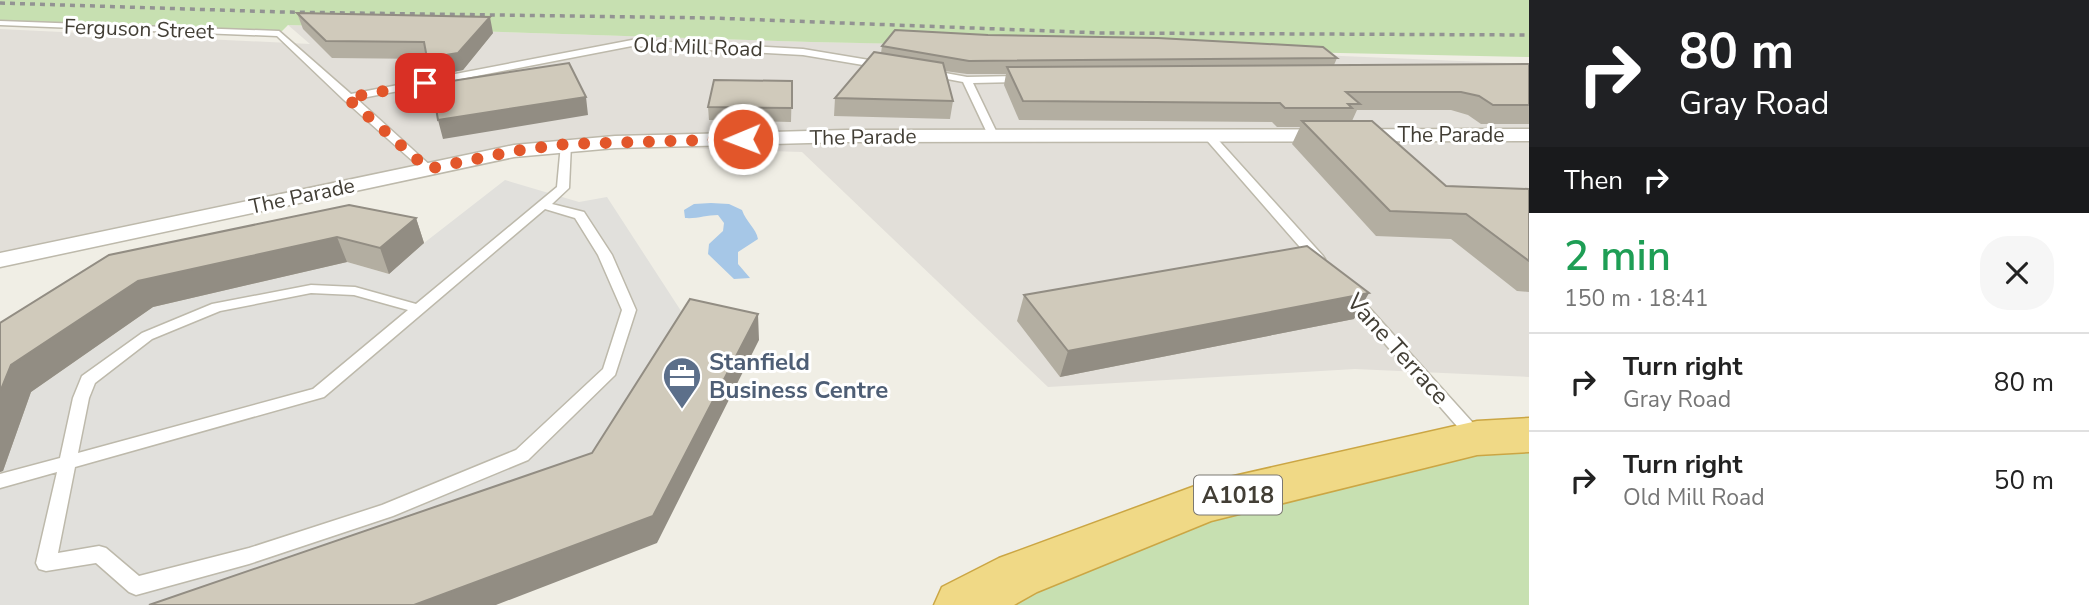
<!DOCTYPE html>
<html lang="en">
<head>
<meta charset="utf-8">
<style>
  :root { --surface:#fff; --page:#f6f6f6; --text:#222; --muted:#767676; --line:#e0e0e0 }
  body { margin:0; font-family:"Nunito Sans",sans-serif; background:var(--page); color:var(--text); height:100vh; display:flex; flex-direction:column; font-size:26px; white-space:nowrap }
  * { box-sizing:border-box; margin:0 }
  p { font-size:23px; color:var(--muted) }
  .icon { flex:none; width:38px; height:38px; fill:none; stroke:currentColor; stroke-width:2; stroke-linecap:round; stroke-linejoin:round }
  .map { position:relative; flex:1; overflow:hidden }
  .details { display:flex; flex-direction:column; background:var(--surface); width:560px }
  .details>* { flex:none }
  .top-card { background:#202124; color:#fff; overflow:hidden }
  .pin { position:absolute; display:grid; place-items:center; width:60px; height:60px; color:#fff; margin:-30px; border-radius:14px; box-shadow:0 4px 10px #0006 }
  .me { position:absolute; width:77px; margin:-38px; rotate:269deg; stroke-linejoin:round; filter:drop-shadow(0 0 5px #0008) }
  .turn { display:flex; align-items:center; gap:24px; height:147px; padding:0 35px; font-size:32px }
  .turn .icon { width:91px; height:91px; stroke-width:2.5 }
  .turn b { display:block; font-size:49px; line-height:60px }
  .then { display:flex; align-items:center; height:66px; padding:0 35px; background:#0003; gap:14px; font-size:26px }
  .round { display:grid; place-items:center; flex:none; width:74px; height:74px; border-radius:28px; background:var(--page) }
  .headline { display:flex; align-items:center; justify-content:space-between; height:119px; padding:0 35px }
  h1 { font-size:42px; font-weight:600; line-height:52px; color:#1e9e55 }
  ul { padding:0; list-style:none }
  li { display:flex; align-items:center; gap:21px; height:98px; padding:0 35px; border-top:2px solid var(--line) }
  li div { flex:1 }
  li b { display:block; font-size:26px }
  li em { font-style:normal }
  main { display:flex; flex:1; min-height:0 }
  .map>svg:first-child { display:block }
</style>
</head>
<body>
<main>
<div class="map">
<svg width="1529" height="605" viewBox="0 0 1529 605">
  <rect width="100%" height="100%" fill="#f0eee5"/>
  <path fill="#e2dfd9" d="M288,25l523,17 342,6 376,16v313l-174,-8 -307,18 -246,-235 -236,-8 -566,117v-232l310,15z"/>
  <path fill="#c7e0b1" d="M0,0h1529v57l-718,-15 -523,-17 -9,9 -279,-11z
    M1529,435v170h-567l241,-102z"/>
  <path fill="#e1e0dc" d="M505,180l74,22 28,-5 76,117 -86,167 -352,124h-245v-126l31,-87 122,-85 194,-45 42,12 35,-31z"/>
  <path fill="#a6c7e7" d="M711,203l18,1 13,6c4,12 14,18 16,29l-20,13v12l12,14 -16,1 -26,-25 1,-10 14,-13 1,-8 -6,-8c-12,0 -21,4 -33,3l-1,-8 10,-6z"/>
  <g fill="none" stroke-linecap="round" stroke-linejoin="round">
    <g stroke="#bdb9ab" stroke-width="3">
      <path id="service" d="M0,21l279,10 72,63 281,-54 171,9 78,13 5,3 -5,3 -78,-13 -171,-9 -275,53 75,68v4h-8l-80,-71 -67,-64 -277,-11z
        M929,70l38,7 57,-1 5,3 -5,3 -51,1 25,52 -5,3 -5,-3 -25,-53 -37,-7 -2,-2z
        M1208,132l4,1 111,123 2,3 -2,3h-10l-109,-125v-4z
        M566,141l5,3 -2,44 -17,16 32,8 28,43 24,55 -21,65 -87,85 -135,56 -144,48 -113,31 -7,-3 -33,-29 -50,8 -7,-2 -3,-6 21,-91 -57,16v-14l60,-16 13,-60 9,-22 60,-43 70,-29 99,-19 44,2 61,17 141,-117 4,-43zM545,209l30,9 23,37 24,55 -19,59 -87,81 -134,55 -133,43 -110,28 -33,-28 -7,-2 -41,7 17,-86 249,-70zM311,293l43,2 54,15 -95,79 -235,64 11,-55 6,-15 57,-44 68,-28z
        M1350,291l5,1 127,141 2,4 -2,4 -6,2 -6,-2 -125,-143 -2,-3 2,-3z"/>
    </g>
    <g stroke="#bdb9ab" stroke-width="3">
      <path id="minor" d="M1529,129v12l-683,1 -231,6 -101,9 -514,110v-14l514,-108 101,-9 231,-6z"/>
    </g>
    <g stroke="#cba644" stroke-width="3">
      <path id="trunk" d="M1529,418v34l-52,3 -266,66 -174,71 -23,13h-80l8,-18 57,-29 204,-75 274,-62z"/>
    </g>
    <use href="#service" fill="#fff" fill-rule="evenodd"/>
    <use href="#minor" fill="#fff" fill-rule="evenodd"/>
    <use href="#trunk" fill="#f0d986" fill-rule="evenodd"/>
    <path stroke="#939393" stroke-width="3.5" stroke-dasharray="5 5" stroke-linecap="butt" d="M0,3l282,9 431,6 389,15 427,2"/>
  </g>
  <path fill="#b3aea1" d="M297,13l196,20 -30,37 -31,6 -5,-17 -95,-1 -29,-29z
    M882,46l455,12 -3,7 195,-1v60h-48l-13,-9 -17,-5h-94l-5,11 94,65 83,3v103l-12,-1 -66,-52 -75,-3 -84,-92 8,-17h-23l-5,-5 -253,-2 -15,-35 2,-11h-39l-22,-3 8,30 -3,18 -116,-3 1,-18 46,-45z
    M792,81l-1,41 -82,-2 -1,-13z
    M416,218l8,25 -35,31 -42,-12 -194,45 -122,85 -28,79 -3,1v-149l109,-68z
    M1024,295l330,24 -294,58 -43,-56z"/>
  <path fill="#928d83" d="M490,17l3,16 -30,37 -31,6 -5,-18z
    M586,97l2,18 -145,24 -5,-19z
    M416,218l8,25 -35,31 -9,-26z
    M337,237l10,25 -194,45 -122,85 -28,79 -3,1v-80l11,-27 127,-84z
    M1369,293l-15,26 -294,58 8,-26z
    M758,314l1,26 -102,203 -161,62h-82z"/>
  <path fill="#d0cabb" stroke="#928d83" stroke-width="2" d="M297,13l193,4 -32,36 -31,5 -3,-16 -98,-1z
    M895,30l93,5 170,3 165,9 14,11 -368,3 -87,-15z
    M874,52l69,11 10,38 -118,-3z
    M569,63l17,34 -148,23 -6,-36z
    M1529,64v41h-36l-14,-9 -18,-4h-115l14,12h-12l4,4h-67l-5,-5 -257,-2 -16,-34z
    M714,80l78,1v27l-84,-1z
    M1302,121h70l74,65 83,3v72l-63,-47 -76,-3z
    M349,205l67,13 -36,30 -43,-11 -199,44 -127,84 -11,27v-69l109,-68z
    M1307,246l62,47 -301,58 -44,-56z
    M690,299l68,15 -105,202 -239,89h-265l443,-152z"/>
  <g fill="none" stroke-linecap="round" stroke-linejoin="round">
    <path stroke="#e2562a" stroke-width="12" stroke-dasharray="0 21.6" d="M425,83l-78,15 81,71 86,-18 52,-7 177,-5"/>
  </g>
  <defs>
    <g id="office-pin" transform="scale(2.0125)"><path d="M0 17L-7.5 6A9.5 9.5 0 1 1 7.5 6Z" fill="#5c6f8a" stroke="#fff"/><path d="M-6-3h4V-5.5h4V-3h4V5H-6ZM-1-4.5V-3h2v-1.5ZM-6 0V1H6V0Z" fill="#fff"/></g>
  </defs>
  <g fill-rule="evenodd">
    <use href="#office-pin" x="682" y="376"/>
  </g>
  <g text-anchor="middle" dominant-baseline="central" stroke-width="6" stroke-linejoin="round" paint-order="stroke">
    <g font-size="21" fill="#423e35" stroke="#fff">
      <text transform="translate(139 29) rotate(2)">Ferguson Street</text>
      <text transform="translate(698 47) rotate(2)">Old Mill Road</text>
      <text x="1451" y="135">The Parade</text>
      <text transform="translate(863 137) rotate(-1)">The Parade</text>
      <text transform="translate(302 196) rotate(-12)">The Parade</text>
    </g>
    <rect fill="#fff" stroke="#7b7872" stroke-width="2" x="1194" y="475.5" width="88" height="39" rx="5"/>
    <g font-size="23" font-weight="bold" fill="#423e35">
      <text x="1238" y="495">A1018</text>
    </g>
    <g font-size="24" fill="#423e35" stroke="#fff">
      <text transform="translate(1398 349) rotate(48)">Vane Terrace</text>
    </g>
    <g font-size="24" font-weight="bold" fill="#4e5e75" stroke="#fff" text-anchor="start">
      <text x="709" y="362">Stanfield<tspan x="709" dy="28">Business Centre</tspan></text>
    </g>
  </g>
</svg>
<div class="pin" style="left:425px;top:83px;background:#d93025"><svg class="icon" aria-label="arrive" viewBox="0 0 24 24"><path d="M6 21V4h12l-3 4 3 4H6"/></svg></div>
<svg class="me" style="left:743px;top:139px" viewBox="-20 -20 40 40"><circle r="17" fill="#e2562a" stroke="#fff" stroke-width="3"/><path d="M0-11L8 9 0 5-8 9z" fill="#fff"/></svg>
</div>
<section class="details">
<div class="top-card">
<div class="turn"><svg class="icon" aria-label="right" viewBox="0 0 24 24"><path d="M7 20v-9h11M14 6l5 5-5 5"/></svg><div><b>80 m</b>Gray Road</div></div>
<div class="then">Then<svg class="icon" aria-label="right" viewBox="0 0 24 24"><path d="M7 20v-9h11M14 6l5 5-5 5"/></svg></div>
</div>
<div class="headline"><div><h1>2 min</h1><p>150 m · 18:41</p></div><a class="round"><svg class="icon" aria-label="close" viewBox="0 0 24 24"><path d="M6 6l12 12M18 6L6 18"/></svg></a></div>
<ul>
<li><svg class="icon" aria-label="right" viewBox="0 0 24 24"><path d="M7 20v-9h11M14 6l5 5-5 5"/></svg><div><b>Turn right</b><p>Gray Road</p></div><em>80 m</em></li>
<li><svg class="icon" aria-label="right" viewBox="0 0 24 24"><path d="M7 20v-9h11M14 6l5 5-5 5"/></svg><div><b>Turn right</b><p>Old Mill Road</p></div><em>50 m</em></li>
</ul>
</section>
</main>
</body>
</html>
